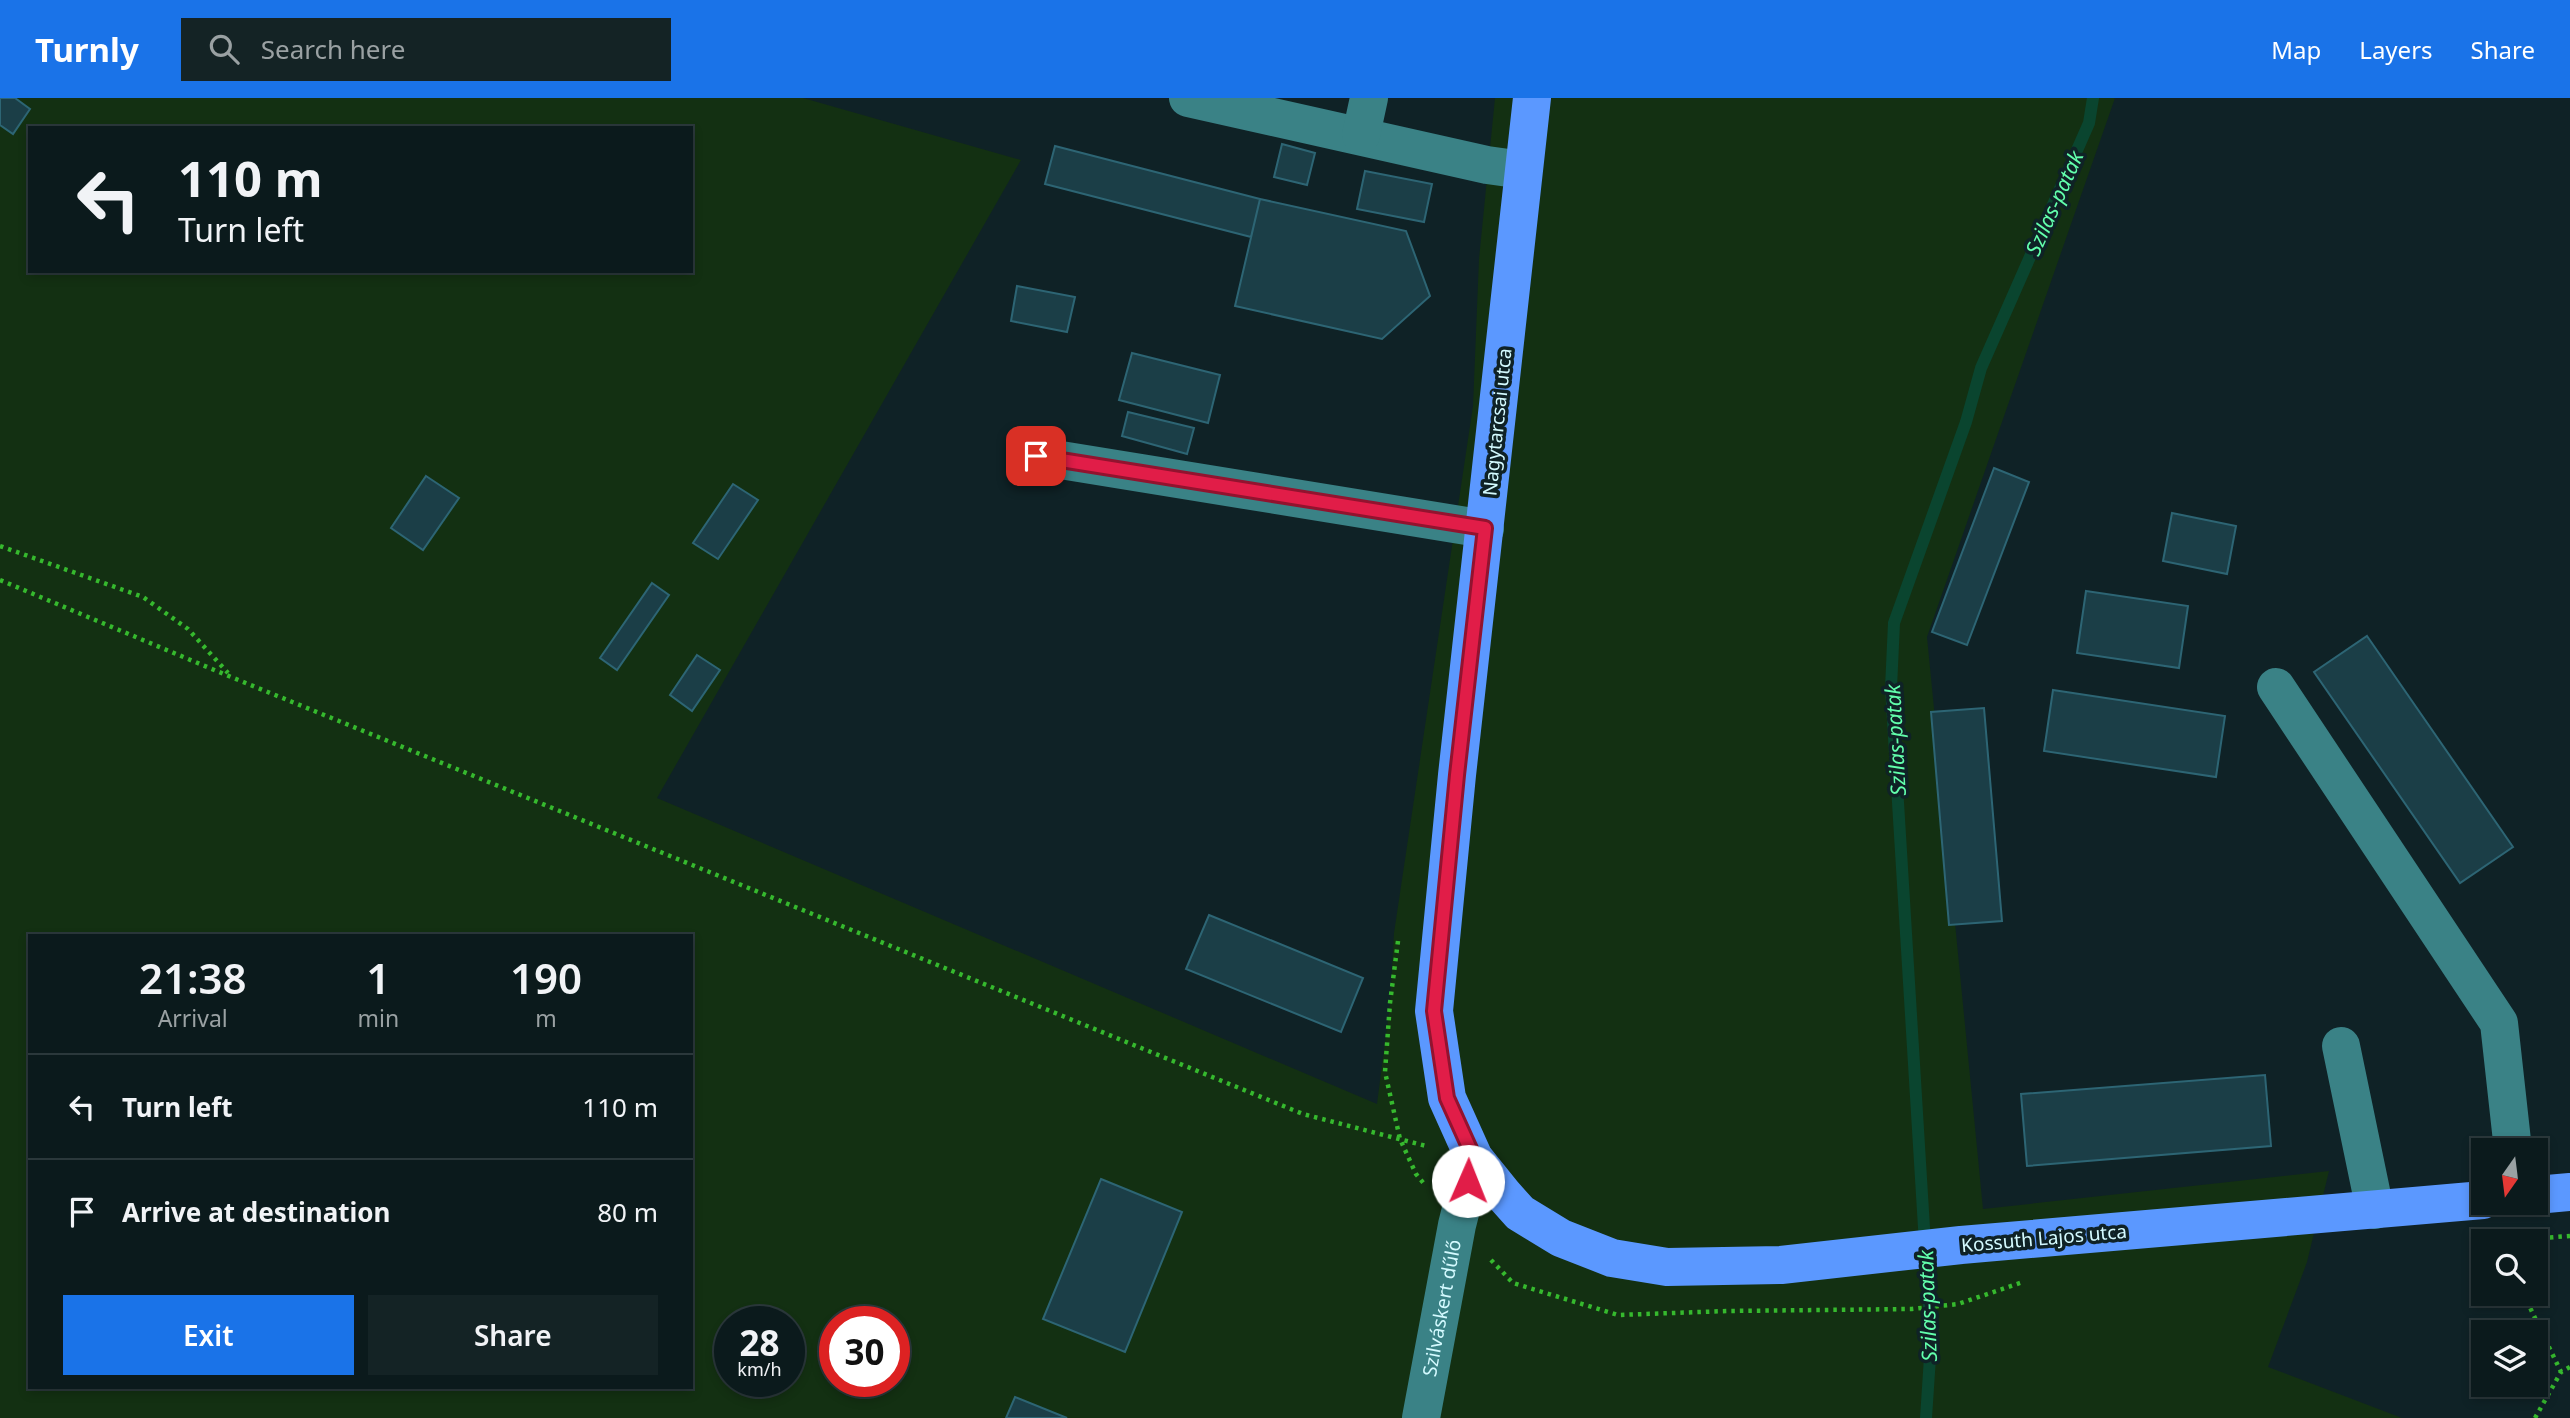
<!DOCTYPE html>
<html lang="en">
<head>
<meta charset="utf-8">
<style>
  :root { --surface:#0b1a1c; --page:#142325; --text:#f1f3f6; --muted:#9aa1a3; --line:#2b383b; --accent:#1a73e8 }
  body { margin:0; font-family:"Noto Sans",sans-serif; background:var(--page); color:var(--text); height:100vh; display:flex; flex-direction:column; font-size:26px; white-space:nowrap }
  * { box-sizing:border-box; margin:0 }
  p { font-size:23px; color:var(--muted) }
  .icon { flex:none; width:38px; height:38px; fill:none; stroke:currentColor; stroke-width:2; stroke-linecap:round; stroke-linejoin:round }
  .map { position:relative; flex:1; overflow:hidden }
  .sheet { position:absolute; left:28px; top:836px; width:665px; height:455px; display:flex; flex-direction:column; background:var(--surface); border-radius:0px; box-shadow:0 4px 10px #0003,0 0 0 2px var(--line) }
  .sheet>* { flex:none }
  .guide { position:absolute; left:28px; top:28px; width:665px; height:147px; border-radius:0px; box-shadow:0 4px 10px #0003,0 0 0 2px var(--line); background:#0b1a1c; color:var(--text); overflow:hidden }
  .needle { width:46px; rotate:194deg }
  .buttons { position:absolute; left:2471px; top:1040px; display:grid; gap:14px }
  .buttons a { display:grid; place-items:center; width:77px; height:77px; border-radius:0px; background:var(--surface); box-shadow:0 4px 10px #0003,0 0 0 2px var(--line); font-size:35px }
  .speed { position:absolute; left:714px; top:1208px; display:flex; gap:14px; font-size:35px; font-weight:700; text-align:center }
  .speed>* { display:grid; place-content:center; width:91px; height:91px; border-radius:50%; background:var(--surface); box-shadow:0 4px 10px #0003,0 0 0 2px var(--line); line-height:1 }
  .speed small { font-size:18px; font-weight:400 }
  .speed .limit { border:10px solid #d22; background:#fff; color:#111 }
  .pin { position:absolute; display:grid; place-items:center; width:60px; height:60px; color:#fff; margin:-30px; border-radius:14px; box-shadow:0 4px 10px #0006 }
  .me { position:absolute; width:77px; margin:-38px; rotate:1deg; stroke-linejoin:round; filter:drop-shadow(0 0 5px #0008) }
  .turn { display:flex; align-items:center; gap:24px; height:147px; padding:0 35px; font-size:32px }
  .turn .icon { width:91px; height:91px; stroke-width:2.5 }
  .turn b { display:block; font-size:49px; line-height:60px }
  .eta { display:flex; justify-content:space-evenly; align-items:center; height:119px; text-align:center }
  .eta b { font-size:42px; font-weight:600; line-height:49px }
  .action { display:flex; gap:14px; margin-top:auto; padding:14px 35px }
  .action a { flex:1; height:80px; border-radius:0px; background:var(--accent); color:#fff; font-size:28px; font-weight:600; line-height:80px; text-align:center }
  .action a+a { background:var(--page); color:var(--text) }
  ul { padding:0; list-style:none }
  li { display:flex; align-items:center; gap:21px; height:105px; padding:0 35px; border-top:2px solid var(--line) }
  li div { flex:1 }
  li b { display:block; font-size:26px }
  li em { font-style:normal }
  header { display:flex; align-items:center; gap:42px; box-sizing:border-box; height:98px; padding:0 35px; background:var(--accent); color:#fff }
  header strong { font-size:33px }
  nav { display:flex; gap:38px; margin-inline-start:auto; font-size:24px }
  .search { width:490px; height:63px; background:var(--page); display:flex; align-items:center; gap:18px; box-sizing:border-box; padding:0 24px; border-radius:0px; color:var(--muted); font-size:26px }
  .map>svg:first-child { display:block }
</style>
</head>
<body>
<header>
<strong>Turnly</strong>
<div class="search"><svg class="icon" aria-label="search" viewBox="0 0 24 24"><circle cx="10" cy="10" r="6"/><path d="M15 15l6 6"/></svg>Search here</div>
<nav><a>Map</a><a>Layers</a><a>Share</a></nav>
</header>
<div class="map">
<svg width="2570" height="1320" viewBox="0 0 2570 1320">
  <rect width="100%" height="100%" fill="#0f2226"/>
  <path fill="#133012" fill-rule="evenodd" d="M0,0h803l218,62 -364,638 720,306 13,-101 4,-70 79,-527 6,-147 16,-161h620l-188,539 56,572 346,-38 -22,91 -39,105 134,51h-2402zM30,30h661v143h-661zM30,838h661v452h-661zM730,1223h59v60h-59zM835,1223h59v60h-59z"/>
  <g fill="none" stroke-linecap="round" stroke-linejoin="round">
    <path stroke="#0a452f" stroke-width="12" d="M1926,1320l5,-76 -40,-654 3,-65 72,-201 15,-54 108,-245 4,-25"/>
  </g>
  <path fill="#1b3e47" stroke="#2d6574" stroke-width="2" d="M0,0h15l15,11 -17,25 -13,-9z
    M1282,46l33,9 -8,32 -33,-8z
    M1055,48l205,53 -9,38 -206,-53z
    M1365,73l67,13 -8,38 -67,-13z
    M1260,101l146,32 24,65 -48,43 -147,-33z
    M1017,188l58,11 -8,35 -56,-11z
    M1132,255l88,22 -12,48 -89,-23z
    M1128,314l66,16 -7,26 -65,-18z
    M1994,370l35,14 -62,163 -35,-13z
    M426,378l33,22 -36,52 -32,-22z
    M733,386l25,16 -40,59 -25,-16z
    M2172,415l64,13 -9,48 -64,-13z
    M652,485l17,12 -52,75 -17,-12z
    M2086,493l102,15 -9,62 -102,-15z
    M2367,538l146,211 -53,36 -146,-211z
    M697,557l23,15 -28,41 -22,-16z
    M2053,592l172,26 -9,61 -172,-26z
    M1984,610l18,213 -53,4 -18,-213z
    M1209,817l154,63 -22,54 -155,-63z
    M2265,977l6,71 -244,20 -6,-72z
    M1101,1081l81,33 -57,140 -82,-33z
    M1015,1299l52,21h-61z"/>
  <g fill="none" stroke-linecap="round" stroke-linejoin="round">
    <path stroke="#36b92e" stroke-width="4.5" stroke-dasharray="3.5 5" stroke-linecap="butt" d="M0,448l143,51 45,32 40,44
      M0,482l231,97 1072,437 123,32
      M1398,843l-8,62 -5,69 15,67 16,35 9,11
      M2499,1143l71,-5
      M1491,1162l22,23 105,32 109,-4 185,-2 46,-5 65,-22
      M2523,1195l38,79
      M2535,1320l26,-46 9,-5"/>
    <g stroke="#3a8286" stroke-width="38">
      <path d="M1188,0l299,67 36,5"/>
      <path d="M1361,37l8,-37"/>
      <path d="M1036,358l449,73"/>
      <path d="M2276,589l223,336 14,127"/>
      <path d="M2341,948l34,164"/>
      <path id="s1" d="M1421,1320l36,-193 17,-67"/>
    </g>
    <path stroke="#5b98ff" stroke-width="38" d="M1532,0l-75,677 -23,236 13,87 27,60 29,36 17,19 41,25 51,20 55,9 114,-2 180,-20 522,-45
      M2536,1097l34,-3"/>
  </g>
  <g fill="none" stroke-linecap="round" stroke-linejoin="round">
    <g stroke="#92132f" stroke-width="18">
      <path id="route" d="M1036,358l449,72 -28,247 -23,236 13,87 27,60 -6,23"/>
    </g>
    <use href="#route" stroke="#e11d48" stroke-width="12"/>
  </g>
  <g text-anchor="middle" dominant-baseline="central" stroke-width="7" stroke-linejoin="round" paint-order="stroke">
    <g font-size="19" fill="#d4faff" stroke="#0f2226">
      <text transform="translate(1497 324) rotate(-84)">Nagytarcsai utca</text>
      <text transform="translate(2044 1140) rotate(-5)">Kossuth Lajos utca</text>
      <text stroke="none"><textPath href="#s1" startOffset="112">Szilváskert dűlő</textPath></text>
    </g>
    <g font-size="21" font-style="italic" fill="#62ffac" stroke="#0f2226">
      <text transform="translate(2054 105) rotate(-66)">Szilas-patak</text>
      <text transform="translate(1895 642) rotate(-93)">Szilas-patak</text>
      <text transform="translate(1927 1208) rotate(-92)">Szilas-patak</text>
    </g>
  </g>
</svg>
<div class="buttons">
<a><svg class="needle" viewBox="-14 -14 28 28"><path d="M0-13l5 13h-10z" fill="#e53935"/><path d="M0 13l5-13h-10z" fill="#9aa1a3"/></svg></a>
<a><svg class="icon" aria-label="search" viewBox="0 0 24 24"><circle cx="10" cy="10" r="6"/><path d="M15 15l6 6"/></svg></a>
<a><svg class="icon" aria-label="layers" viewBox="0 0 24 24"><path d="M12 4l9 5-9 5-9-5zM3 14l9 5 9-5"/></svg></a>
</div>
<div class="speed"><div>28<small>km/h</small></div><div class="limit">30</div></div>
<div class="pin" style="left:1036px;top:358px;background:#d93025"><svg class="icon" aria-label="arrive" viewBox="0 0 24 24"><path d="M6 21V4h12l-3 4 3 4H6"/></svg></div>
<svg class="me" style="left:1468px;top:1083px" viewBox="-20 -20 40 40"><circle r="19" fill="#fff"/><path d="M0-13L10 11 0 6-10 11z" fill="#e11d48"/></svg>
<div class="guide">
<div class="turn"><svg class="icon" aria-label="left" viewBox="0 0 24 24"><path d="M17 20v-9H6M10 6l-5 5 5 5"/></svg><div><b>110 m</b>Turn left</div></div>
</div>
<section class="sheet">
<div class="eta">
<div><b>21:38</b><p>Arrival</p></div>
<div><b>1</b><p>min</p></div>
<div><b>190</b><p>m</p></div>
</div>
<ul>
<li><svg class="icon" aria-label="left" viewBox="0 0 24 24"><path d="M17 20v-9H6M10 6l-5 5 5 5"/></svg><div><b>Turn left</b></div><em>110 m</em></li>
<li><svg class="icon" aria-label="arrive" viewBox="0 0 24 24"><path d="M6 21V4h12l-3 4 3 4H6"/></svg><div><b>Arrive at destination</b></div><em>80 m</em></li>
</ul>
<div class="action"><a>Exit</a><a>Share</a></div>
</section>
</div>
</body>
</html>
